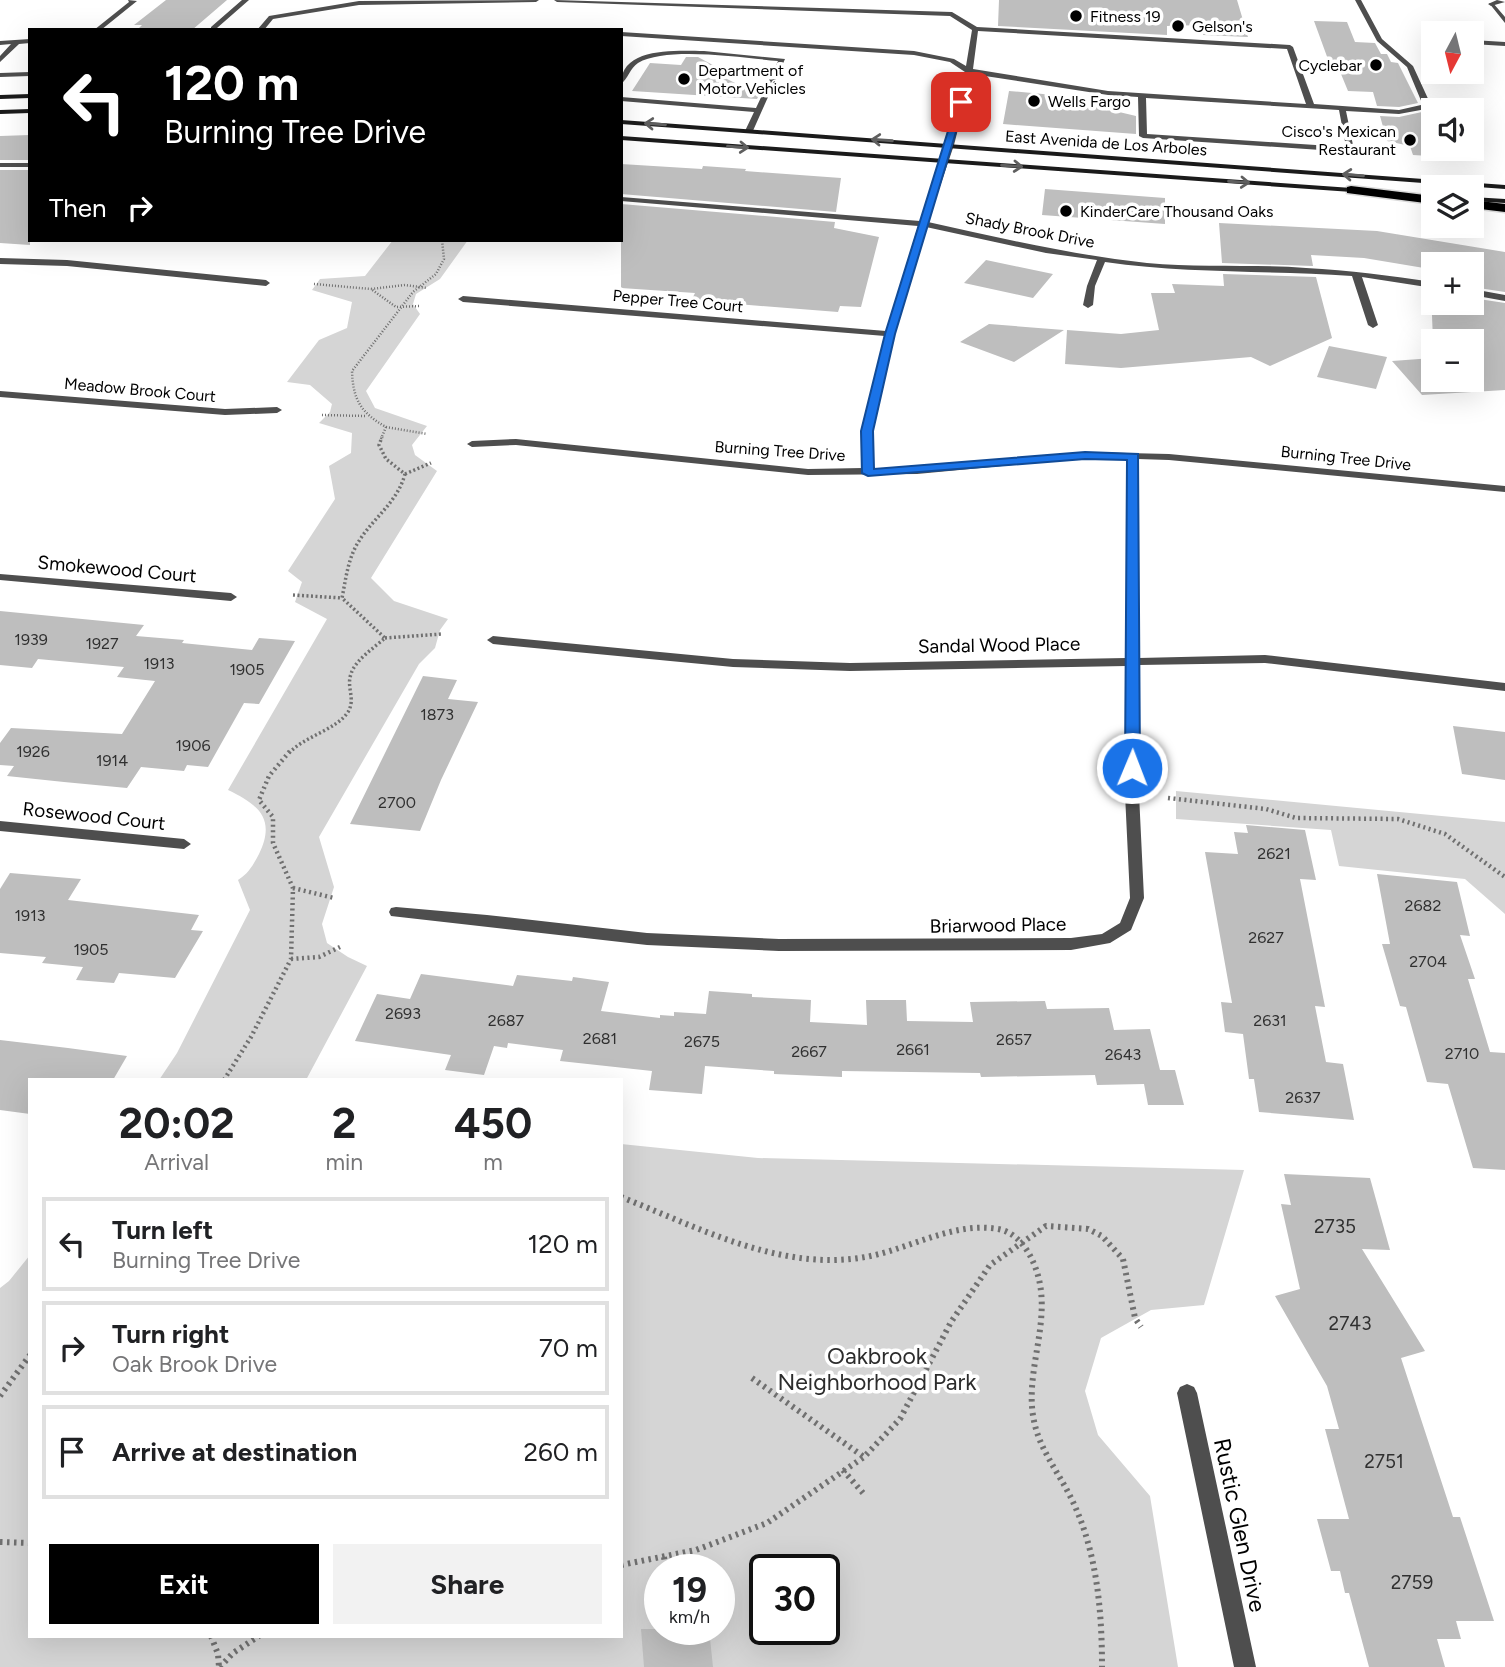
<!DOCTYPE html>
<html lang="en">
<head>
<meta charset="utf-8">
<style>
  :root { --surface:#fff; --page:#f2f2f2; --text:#202124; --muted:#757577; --line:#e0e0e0; --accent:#000 }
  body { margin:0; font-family:Figtree,sans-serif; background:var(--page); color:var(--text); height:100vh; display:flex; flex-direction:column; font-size:26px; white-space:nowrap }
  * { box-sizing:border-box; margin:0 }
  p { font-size:23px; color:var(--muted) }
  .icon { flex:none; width:38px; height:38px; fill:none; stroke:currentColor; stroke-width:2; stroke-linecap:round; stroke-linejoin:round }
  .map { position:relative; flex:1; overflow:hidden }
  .drawer { position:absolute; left:28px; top:1078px; width:595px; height:560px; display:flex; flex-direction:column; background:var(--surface); border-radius:0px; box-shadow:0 7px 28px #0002 }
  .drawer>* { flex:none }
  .hud { position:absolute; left:28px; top:28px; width:595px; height:214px; border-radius:0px; box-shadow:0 7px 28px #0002; background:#000; color:#fff; overflow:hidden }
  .needle { width:46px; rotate:187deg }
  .tools { position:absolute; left:1421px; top:21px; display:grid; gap:14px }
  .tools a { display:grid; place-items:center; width:63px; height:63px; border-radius:0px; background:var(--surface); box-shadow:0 7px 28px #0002; font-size:35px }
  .speed { position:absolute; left:644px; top:1554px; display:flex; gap:14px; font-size:35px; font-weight:700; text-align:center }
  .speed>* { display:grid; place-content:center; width:91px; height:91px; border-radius:50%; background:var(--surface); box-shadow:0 7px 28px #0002; line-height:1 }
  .speed small { font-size:18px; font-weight:400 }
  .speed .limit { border:4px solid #111; border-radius:10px; background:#fff; color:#111 }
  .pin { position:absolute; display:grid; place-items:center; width:60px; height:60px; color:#fff; margin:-30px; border-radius:14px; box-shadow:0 4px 10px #0006 }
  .me { position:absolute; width:77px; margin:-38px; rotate:1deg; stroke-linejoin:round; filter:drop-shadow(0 0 5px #0008) }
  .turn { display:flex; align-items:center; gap:24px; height:147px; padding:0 21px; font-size:32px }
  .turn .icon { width:91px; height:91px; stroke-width:2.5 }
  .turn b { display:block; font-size:49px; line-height:60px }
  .then { display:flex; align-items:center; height:66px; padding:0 21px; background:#0003; gap:14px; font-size:26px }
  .eta { display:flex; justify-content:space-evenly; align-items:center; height:119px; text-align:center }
  .eta b { font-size:42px; font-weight:700; line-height:49px }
  .primary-button { display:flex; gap:14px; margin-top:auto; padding:14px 21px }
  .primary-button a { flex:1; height:80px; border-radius:0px; background:var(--accent); color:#fff; font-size:28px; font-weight:700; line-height:80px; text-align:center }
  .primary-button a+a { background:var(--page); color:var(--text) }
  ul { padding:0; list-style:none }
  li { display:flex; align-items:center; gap:21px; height:94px; margin:0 14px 10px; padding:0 7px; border:4px solid var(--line); border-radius:0px }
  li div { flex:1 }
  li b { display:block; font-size:26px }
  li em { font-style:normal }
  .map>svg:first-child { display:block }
</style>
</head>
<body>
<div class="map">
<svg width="1505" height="1667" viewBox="0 0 1505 1667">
  <rect width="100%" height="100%" fill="#fff"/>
  <path fill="#d5d5d5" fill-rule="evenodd" d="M393,240h75l-28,39 -24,15 -3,10 7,10 -54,77 9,17 52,18 -15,19 3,10 22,16 -66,107 23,23 54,18 -8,11 -5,18 -16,16 -100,173 15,50 -12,37 5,19 21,14 19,9 -61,114h-147l18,-27 73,-143 -12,-30c11,-7 15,-15 21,-26 17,-35 0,-49 -31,-64l99,-171 -32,-17 7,-20 -14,-11 47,-72 -6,-33 22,-13 1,-20 -33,-10 11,-11 2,-8 -22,-19 -23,-3 32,-42 28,-12 5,-26 -40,-12 8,-11 45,-3z
    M1176,791l329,31v92l-40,-35 -126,-13 -8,-36 -155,-11z
    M621,1144l137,14 486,12 -40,135 -53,5 -50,28 -16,53 13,44 52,61 28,171h-1178v-379l9,-7 21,-26v381h591zM660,1570h59v59h-59zM765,1570h59v59h-59z"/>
  <path fill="#bebebe" d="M166,0h61l-35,30h-48l2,-2h-7l3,-3h-8z
    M999,0h238l11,37 -45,-2 -1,-10 -35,1v9l-169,-9z
    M1314,21l33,1 8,20 20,1 6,11h6l4,8 7,1 20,40 -19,4 -22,-1 -4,-14 -25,-1 -7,-17 -8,-1z
    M686,57h12l24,13 -3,5 40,20 -2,4 -125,-8 18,-28 31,2z
    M1009,91l34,3 93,22v18l-133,-10z
    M1422,112l6,12h5v25h39v-10l7,20 -66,-4 -3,-9 -23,-5 -7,-25 19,1z
    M30,135v25h-30v-24z
    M621,164l81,5 1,-3 43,3 -1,2 96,7 -5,34 -215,-18z
    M0,170h30v75l-30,-2z
    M1045,189l120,9v26l-123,-9z
    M621,204l214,18 -1,6 45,9 -18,70 -21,-1 -2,6 -101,-8 -45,-5 3,-6 -74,-5z
    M1219,223l158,8 128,21v40l-33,-5v-23h-39v15h-3v-10l-66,-11 -53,-3 2,11 -91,-3z
    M986,260l67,14 -20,24 -69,-15z
    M1223,274l93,3 16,61 -62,28 -19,-9 -130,11 -56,-4 2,-34 54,4 38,-4 -8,-37h24l-3,-9 52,2z
    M1431,290h2v13h39v-5l33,5v87l-83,5 -30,-34 41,-3v22h39v-39h-39z
    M989,324l75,6 -50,32 -54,-20z
    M1329,346l58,11 -11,32 -59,-12z
    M0,611l144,14 -8,11 48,4 -2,3 70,7 7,-12 36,3 -36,63 -15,-1 -36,64 -21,-2 -3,6 -43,-4 -14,21 -63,-6 -57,-6 7,-10 -14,-1v-22l11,-15 111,6 33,-53 -38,-4 7,-10 -86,-8 -6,9 -32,-3z
    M423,676l34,4 -9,19 30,3 -37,78 -21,51 -70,-7z
    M1453,726l52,6v48l-43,-6z
    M1246,825l59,5 11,50 -16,-1 25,128 -10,-1 11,56 17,2 11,56 -95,-8 -5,-33h-5l-6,-45 -18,-2 -4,-30 11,1 -27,-151 33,2 -4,-22 14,1z
    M10,873l71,6 -13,21 131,15 -8,15 12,1 -28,47 -56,-5 -5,10 -38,-3 7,-13 -41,-4 4,-6 -46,-4v-64z
    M1377,874l80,8 13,54 -10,-1 15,44h-7l22,73 15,1v117l-32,-2 -25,-84 -21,-2 -21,-75 -6,-1 -18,-62h8z
    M421,974l92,12 4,-11 55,6 1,-4 36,5 -8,29 59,7v-3l14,1v-4l32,2 3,-23 43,3v3l59,3 -1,22 57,3 -1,-25h40l1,21 66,1 -3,-20 75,-1 2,8 62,-1 5,22 36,-1 10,41h15l9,35h-36l-4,-21 -47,1 -2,-10 -114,2 -1,-4 -138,-2v6l-68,-3v-3l-69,-5 -3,28 -53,-4 3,-19 -92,-10 3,-11 -55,-7 -1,5 -13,-2 -10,29 -39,-5 6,-15 -96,-14 22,-47 33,5z
    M0,1040l68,8 59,8 -14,24h-83v34l-30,-4z
    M1284,1174l86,4 20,72 -28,-1 63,102 -24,7 52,159h7l34,104h-38l5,18h-24l8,28h-76l-20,-74h-4l-5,-22h-9l-14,-52h32l-24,-90h14l-12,-43 -52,-90 25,-7 -19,-85 10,1z
    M641,1629h68l4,38h-69z"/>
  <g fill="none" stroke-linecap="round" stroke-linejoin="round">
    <g stroke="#dbdbdb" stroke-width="3">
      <path id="highway" d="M1351,186l82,10v8l-86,-11v-6z
        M1472,200l33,4v8l-33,-4z"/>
    </g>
    <path stroke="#707070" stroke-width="2.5" stroke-dasharray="1 2" stroke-linecap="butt" d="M314,284l57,5
      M419,306l-23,1 -25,-18 34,-4 22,3
      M322,415l43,1
      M386,427l41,7
      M381,439l5,-12c-25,-14 -33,-27 -34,-56l61,-79 23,-18 8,-15 -2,-19"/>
    <path stroke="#707070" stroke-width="3.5" stroke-dasharray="2 2.5" stroke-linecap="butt" d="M405,474l26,-11
      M293,595l49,3
      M385,638l57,-4
      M289,753c16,-17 47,-23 59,-41 8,-13 -2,-25 3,-38 4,-14 23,-26 34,-36l-43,-40c4,-20 6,-40 17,-57 15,-24 38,-38 46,-67l-19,-15 -7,-14 3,-8"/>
    <path stroke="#707070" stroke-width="4.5" stroke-dasharray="2 3.5" stroke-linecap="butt" d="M1168,798l98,11 30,9 102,1 47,15 60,43
      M293,888l41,10
      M291,959l28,-2 21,-10
      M224,1080l27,-43 40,-78 2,-71 -20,-45v-26l-14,-17 10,-24 21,-25"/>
    <path stroke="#707070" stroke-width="6" stroke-dasharray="2.5 4.5" stroke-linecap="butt" d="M621,1197c74,29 156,73 238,61 46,-6 92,-37 139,-29 18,3 30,20 36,35 22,52 -11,105 0,157 6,30 26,53 39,81 24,51 29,109 29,165
      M752,1378l112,79
      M0,1396l30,-41
      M843,1470l20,23
      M0,1542l30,1
      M664,1557l2,13
      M621,1565l75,-15 71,-27 97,-66 36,-38 51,-97 39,-57 56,-39 42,3 14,7 21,23 12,59 6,9
      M211,1636l7,18 1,13
      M220,1667l13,-14 26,-17"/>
    <path fill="#4e4e4e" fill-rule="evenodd" d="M128,0l9,1 -36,29h-7l35,-28z
      M242,0h7l-32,28 1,2 -7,-1v-2z
      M539,0l-3,2 -177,3 -86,14 -9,11h-7l12,-14 90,-15z
      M554,0l398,12 25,15 313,18 3,2 21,57 85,6 22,-5 1,-2 -15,-36 -30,-26 -22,-41h6l21,39 31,27 17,37 -4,6 -27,5 -53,-3 8,39 -4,2 -207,-14 -4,-2 -1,-39 -30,-2 -136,-21 -18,71 -4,2 -4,-2 19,-73 -15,-10 -36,-7 -293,-19v-4l293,19 40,8 12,7 6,-36 -22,-14 -393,-14zM978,31l309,18 19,55 -198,-13 -135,-22zM1146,98l193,12 7,37 -199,-13z
      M1489,3h4l12,14v6z
      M30,39v4l-11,1 -19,18v-6l11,-12 -11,1v-4z
      M1472,40l33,2v4l-33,-2z
      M704,51l81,8 -33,74 -7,-2 9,-19 -133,-11v-4l135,11 22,-47c-35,-3 -111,-15 -140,2 -8,5 -10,16 -17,21 0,-38 57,-33 83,-33z
      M30,72v4l-30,1v-4z"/>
    <path fill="#4e4e4e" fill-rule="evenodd" d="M1497,0l8,2 -14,4 -3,-2z
      M950,143l4,2 -26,77c72,16 145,33 219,41 53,5 106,1 159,5 43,2 85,8 127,14v6l-71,-11 16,48 -5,3 -5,-3 -16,-49c-82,-6 -165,-2 -247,-14l-10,24 -2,19 -5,3 -5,-3 4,-19 10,-26 -51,-7 -120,-26 -31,107 -23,97 1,37h44l168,-16 84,2 336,32v6l-336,-32 -31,-1 1,199 126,-3 240,28v8l-240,-28 -126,2v129l5,104 -13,32 -21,13 -39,7 -292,1 -132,-6 -256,-29 -2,-4 2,-4 5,-1 91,8 160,18 132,6 292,-1 31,-4 18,-11 10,-25 -5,-104 1,-128 -276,5 -117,-4 -240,-23 -6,-4 6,-4 240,23 117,4 276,-5 2,-199 -43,-1 -168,16 -109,1 -292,-30 -44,2 -5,-3 5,-3 44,-2 292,30 55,-1 -1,-37 23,-95 -422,-34 -5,-3 5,-3 423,35 32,-105 -297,-25v-4l299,24 26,-76z
      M0,163h30v4h-30z
      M0,258l67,2 199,20 4,3 -4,3 -199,-20 -67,-2z
      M1472,289l33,6v6l-33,-6z
      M0,391l225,18 52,-2 5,3 -5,3 -52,2 -225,-18z
      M0,574l231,19 6,4 -6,4 -231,-21z
      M0,821l184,18 7,5 -7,5 -184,-18z
      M1187,1384l7,3 3,6 59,274h-22l-57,-274 3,-6z"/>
    <path fill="#1b1b1b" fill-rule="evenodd" d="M30,94v4l-30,1v-4z
      M30,109v4l-30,1v-4z
      M621,120l884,65v4l-884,-65z
      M621,136l745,53 4,2 -4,2 -745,-53z
      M1472,197l33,2v4l-33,-2z"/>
    <use href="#highway" fill="#000" fill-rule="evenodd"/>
  </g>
  <defs><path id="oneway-shaft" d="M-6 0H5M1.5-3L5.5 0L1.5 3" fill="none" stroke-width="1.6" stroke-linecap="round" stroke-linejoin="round" transform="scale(1.75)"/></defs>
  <g stroke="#5f5f5f">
    <use href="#oneway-shaft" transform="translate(655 124) rotate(-176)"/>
    <use href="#oneway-shaft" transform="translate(882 140) rotate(-176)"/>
    <use href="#oneway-shaft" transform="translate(738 147) rotate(4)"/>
    <use href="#oneway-shaft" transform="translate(1012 166) rotate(4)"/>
    <use href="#oneway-shaft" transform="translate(1353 175) rotate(-175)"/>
    <use href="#oneway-shaft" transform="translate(1239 182) rotate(4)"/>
  </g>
  <path fill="#1a73e8" stroke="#114b97" stroke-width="2" d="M961,100l4,2 -70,232 -22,97 1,38 211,-17 53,2 2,314 -8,5 -7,-5 2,-308 -42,-1 -217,17 -6,-3 -1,-42 24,-97 72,-232z"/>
  <g fill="#000" stroke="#fff" stroke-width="2.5">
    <circle cx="1076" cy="16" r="7"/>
    <circle cx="1178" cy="26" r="7"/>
    <circle cx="1376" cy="65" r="7"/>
    <circle cx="684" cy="79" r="7"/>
    <circle cx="1034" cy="101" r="7"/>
    <circle cx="1410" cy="140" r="7"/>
    <circle cx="1066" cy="211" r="7"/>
  </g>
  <g text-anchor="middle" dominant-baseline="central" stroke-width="7" stroke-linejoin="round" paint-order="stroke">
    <g font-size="16" fill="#000" stroke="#fff" text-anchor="start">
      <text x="1090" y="16">Fitness 19</text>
      <text x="1192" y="26">Gelson's</text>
      <text x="1362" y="65" text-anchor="end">Cyclebar</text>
      <text x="698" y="70">Department of<tspan x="698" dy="18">Motor Vehicles</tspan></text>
      <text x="1048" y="101">Wells Fargo</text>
      <text x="1396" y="131" text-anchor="end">Cisco's Mexican<tspan x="1396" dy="18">Restaurant</tspan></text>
      <text x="1080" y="211">KinderCare Thousand Oaks</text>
    </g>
    <g font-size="16" fill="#000" stroke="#fff">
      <text transform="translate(1106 143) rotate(4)">East Avenida de Los Arboles</text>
      <text transform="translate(1030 230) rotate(11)">Shady Brook Drive</text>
      <text transform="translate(678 301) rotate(5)">Pepper Tree Court</text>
      <text transform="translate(140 390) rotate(5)">Meadow Brook Court</text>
      <text transform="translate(780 451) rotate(4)">Burning Tree Drive</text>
      <text transform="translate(1346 458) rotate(6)">Burning Tree Drive</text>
    </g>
    <g font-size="16" fill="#303030">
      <text x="31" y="639">1939</text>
      <text x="102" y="643">1927</text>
      <text x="159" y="663">1913</text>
      <text x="247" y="669">1905</text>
      <text x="437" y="714">1873</text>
      <text x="193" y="745">1906</text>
      <text x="33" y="751">1926</text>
      <text x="112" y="760">1914</text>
      <text x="397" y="802">2700</text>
      <text x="1274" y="853">2621</text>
      <text x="1423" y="905">2682</text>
      <text x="30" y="915">1913</text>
      <text x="1266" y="937">2627</text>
      <text x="91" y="949">1905</text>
      <text x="1428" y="961">2704</text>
      <text x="403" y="1013">2693</text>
      <text x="506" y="1020">2687</text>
      <text x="1270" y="1020">2631</text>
      <text x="600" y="1038">2681</text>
      <text x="1014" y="1039">2657</text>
      <text x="702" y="1041">2675</text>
      <text x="913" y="1049">2661</text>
      <text x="809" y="1051">2667</text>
      <text x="1462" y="1053">2710</text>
      <text x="1123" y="1054">2643</text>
      <text x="1303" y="1097">2637</text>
    </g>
    <g font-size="19" fill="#000" stroke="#fff">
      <text transform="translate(117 569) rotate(5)">Smokewood Court</text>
      <text transform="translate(999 645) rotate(-1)">Sandal Wood Place</text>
      <text transform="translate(94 816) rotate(6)">Rosewood Court</text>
      <text transform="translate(998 925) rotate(-1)">Briarwood Place</text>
    </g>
    <g font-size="19" fill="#303030">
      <text x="1335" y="1226">2735</text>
      <text x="1350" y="1323">2743</text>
      <text x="1384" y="1461">2751</text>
      <text x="1412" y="1582">2759</text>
    </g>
    <g font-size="23" fill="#2c2c2c" stroke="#fff">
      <text x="877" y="1356">Oakbrook<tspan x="877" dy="26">Neighborhood Park</tspan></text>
    </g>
    <g font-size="23" fill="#000" stroke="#fff">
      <text transform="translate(1240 1525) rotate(78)">Rustic Glen Drive</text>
    </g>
  </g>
</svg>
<div class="tools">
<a><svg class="needle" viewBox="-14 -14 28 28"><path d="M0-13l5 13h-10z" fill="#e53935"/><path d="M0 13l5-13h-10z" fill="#757577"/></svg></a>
<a><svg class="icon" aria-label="sound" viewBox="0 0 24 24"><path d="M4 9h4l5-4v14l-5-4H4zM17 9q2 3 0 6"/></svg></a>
<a><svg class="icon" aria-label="layers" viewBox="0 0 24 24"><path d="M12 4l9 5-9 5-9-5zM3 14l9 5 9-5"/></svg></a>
<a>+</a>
<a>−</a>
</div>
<div class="speed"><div>19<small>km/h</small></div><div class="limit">30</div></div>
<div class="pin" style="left:961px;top:102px;background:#d93025"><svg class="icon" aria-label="arrive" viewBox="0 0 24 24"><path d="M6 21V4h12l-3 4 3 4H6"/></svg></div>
<svg class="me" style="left:1132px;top:768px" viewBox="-20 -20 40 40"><circle r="17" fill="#1a73e8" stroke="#fff" stroke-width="3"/><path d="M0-11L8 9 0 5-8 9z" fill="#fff"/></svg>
<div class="hud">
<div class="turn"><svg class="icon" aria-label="left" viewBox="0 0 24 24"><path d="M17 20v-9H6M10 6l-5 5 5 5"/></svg><div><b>120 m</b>Burning Tree Drive</div></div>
<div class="then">Then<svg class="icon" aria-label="right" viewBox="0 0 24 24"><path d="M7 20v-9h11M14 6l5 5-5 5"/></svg></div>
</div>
<section class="drawer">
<div class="eta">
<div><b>20:02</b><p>Arrival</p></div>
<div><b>2</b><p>min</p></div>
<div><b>450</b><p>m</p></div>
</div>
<ul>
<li><svg class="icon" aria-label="left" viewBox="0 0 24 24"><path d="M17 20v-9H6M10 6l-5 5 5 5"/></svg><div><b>Turn left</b><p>Burning Tree Drive</p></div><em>120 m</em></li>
<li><svg class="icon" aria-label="right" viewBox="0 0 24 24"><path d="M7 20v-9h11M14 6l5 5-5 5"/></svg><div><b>Turn right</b><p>Oak Brook Drive</p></div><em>70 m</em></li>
<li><svg class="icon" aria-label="arrive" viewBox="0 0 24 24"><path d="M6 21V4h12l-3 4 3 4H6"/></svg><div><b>Arrive at destination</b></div><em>260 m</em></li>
</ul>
<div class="primary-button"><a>Exit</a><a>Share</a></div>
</section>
</div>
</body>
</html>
